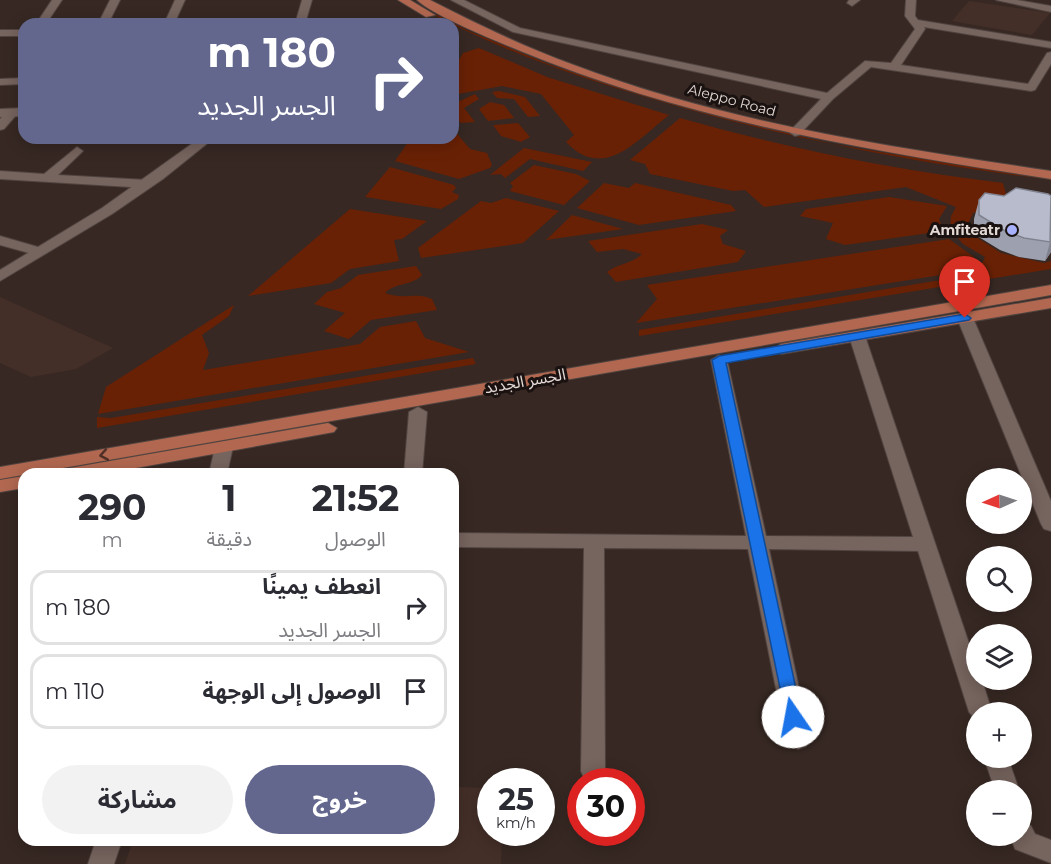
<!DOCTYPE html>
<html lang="ar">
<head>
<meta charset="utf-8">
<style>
  :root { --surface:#fff; --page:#f2f2f3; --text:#2b2b33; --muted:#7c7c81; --line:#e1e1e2; --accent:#63678d }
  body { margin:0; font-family:Montserrat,"Noto Sans Arabic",sans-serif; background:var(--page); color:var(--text); direction:rtl; height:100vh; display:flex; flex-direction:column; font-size:22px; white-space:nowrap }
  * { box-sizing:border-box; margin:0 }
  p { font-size:20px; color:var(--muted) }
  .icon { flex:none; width:33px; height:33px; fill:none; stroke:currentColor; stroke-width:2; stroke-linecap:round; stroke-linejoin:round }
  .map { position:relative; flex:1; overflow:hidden; direction:ltr }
  .drawer { position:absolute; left:18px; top:468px; width:441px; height:378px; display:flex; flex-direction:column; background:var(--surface); border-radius:18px; box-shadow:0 3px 15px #0003; direction:rtl }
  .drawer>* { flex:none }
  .banner { position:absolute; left:18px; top:18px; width:441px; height:126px; border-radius:18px; box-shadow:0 3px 15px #0003; direction:rtl; background:#63678d; color:#fff; overflow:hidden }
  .needle { width:39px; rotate:267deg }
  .controls { position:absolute; left:966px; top:468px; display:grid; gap:12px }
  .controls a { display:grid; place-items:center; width:66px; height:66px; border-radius:50%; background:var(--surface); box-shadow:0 3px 15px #0003; font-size:30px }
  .speed { position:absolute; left:477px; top:768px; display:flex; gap:12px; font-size:30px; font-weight:700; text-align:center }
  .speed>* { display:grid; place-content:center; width:78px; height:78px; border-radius:50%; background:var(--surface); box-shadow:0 3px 15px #0003; line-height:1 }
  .speed small { font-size:15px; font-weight:400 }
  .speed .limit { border:9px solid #d22; background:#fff; color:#111 }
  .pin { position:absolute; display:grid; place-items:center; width:51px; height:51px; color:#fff; margin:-62px -26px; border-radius:50% 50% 50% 0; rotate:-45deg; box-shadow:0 0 6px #0007 }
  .pin .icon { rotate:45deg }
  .me { position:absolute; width:66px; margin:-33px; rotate:348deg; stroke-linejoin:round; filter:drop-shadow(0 0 4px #0008) }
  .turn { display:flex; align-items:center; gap:21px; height:126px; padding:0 24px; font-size:27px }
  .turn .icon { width:78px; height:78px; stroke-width:2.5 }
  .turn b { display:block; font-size:42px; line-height:51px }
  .eta { display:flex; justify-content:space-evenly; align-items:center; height:102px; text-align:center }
  .eta b { font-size:36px; font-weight:700; line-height:42px }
  .button { display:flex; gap:12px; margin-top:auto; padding:12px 24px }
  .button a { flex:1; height:69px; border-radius:36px; background:var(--accent); color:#fff; font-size:24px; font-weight:700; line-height:69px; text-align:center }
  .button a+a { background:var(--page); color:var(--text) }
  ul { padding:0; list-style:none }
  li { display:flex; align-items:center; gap:18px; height:75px; margin:0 12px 9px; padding:0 12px; border:3px solid var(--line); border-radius:18px }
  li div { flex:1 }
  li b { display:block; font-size:22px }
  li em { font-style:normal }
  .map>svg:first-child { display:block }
</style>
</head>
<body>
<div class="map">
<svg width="1051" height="864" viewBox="0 0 1051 864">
  <rect width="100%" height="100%" fill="#372823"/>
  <path fill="#442f28" d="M969,1l81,12 -18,22 -80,-14z
    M0,297l113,51 -37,21 -45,8 -31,-14z
    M453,787l37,1v44l12,1 -1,31h-376l8,-24h320z"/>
  <path fill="#692105" d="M407,0l62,31 82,34 134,42 147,37 219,36c-133,-17 -263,-41 -392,-79 -87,-25 -174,-56 -252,-101z
    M479,48l68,29 122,38c-32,25 -65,67 -103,27l8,-7 -33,-41 -39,-8 -49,9v-25l10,-17z
    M499,91l26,6 15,19 -12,1 -14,-18 -17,-1 -5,-6z
    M475,94l4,5 -15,9 11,14 -14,1 -8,-9v-10z
    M490,102l14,3 10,13 -26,3 -9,-12z
    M680,118c106,30 213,52 323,65l6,22 -36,8 -5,11 2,9 31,20 43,10 7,-2v8l-412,67v-6l338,-56 8,-17 -22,-13 -13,-16 1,-12 5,-9 -50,-20 -142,20 -19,-17 -12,1 -83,-17 -5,-10 -15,-4z
    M518,123l12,14 -9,5 -20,-6 -8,-11z
    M453,129l17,20 17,4 5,12 -2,3 -31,11 -64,-18 16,-23h42z
    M524,148l68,14 -9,9 -53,-12 -25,19 -4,-4 -11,1z
    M534,165l42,9 14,7 -26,24 -54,-14 3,-5 -3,-3z
    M390,167l64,18 2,3 -4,4 7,3 -1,4 -17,10 -76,-12z
    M604,183l25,5 6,-5 96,22 5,6 -97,14 -62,-17z
    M889,197l58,9 -8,13 4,12 -98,14 -19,-6 7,-16 -33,-7 6,-7z
    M506,198l53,13 -36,32 -102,15 -3,-10 63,-47 10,2z
    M350,209l77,12 -25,18 -8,1 5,21 -49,8 -19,14 -83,13z
    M572,215l51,14 -77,11z
    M702,224l26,6 -8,6 3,8 23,7 -8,11 -122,20 -9,-10c12,-9 25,-8 35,-18l-19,-5 -26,3 -9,-11z
    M949,239l25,18 -8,14 -330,52 21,-24 -10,-14z
    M416,266l6,9c-10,11 -26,7 -37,18 18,7 30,-1 47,6l5,11 -66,10 -22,19 -25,-8 21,-18 -31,-9 13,-12 14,-4 17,-13z
    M234,305l-5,11 -27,19 7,18 -6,17 157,-26 20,-17 36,-6 9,17 44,14 -371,62 8,-27z
    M473,358l3,6 -379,64v-11l14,1z"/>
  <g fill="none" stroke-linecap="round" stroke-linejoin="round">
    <g stroke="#514440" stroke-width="2">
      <path id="minor" d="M52,0h10l-16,24h-10z
        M110,0h10l-12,24h-10z
        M175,0h10l-11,24h-10z
        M451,0h13l56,28 307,65 38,-32 26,2 24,-34 -10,-13 1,-16h10l-1,16 3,4 133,22v6l-127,-21 1,2 -24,36 127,19 19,-31 4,-1v12l-16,26 -4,1 -160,-24 -38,32 -34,36 -4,1 -6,-4 32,-33 -308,-67z
        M849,0h11l-8,6 -5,-3z
        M996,0h21l34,6v6z
        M0,30h24v6h-24z
        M24,78v6l-24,1v-6z
        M8,110l10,3 -14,16 -4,1v-11z
        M77,147l6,4 -25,24 89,5 7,4 -7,4 -147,-9v-8l44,3z
        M0,236l45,13 2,3 -7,4 -40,-11z
        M965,313l8,5 78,183v30l-7,-2 -3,-5 -84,-206z
        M857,331l8,5 111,328v16h6l10,32h-16v8l-7,-8 -51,-161 -149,-2 41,190 -4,7 -8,3 -8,-3 -4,-7 -38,-190 -144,-1 1,223 -3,7 -9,3 -9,-3 -3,-7 3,-223 -131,-1v-14l293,3 -35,-176 8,-5 8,5 39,176 147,1 -64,-201z
        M418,407l9,5 -5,62h-18l5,-62z
        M224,441l9,6 -6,27h-18l6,-27z
        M984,758h24l11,32h-24z
        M1022,823l9,3 4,8 16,6v23l-36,-14 -5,-13h12z
        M96,840h26l-8,24h-26z"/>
    </g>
    <g stroke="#514440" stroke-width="2">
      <path id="tertiary" d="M24,108v8l-24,1v-8z"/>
    </g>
    <g stroke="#514440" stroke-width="2">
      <path id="secondary" d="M302,0h10l-7,24h-10z
        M200,138h14l-51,41 -51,35 -112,67v-11l102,-62z"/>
    </g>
    <g stroke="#514440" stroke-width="2">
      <path id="primary" d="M398,0h12l25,15 -9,2z
        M417,0h13c47,24 94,47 144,65 153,58 317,82 477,106v8c-181,-28 -362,-58 -533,-129 -24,-10 -84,-34 -101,-50z
        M1051,285v10l-1051,184v-12z
        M1051,298v10l-270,46 -8,-5 8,-5z
        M328,423l9,5 -3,4 -231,42h-42l9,-6z
        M24,476v12l-24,4v-12z"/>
    </g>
    <use href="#minor" fill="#76645e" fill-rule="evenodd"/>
    <use href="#tertiary" fill="#76645e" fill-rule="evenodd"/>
    <use href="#secondary" fill="#76645e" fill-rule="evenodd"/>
    <use href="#primary" fill="#b26850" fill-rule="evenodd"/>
  </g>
  <path fill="#9da1af" d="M1004,196h47v56l-6,9 -26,-4 -19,-7 -26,-16v-15l5,-19z"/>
  <path fill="#80838f" d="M1051,241v11l-6,9 5,-19z"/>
  <path fill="#b7bbcc" stroke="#80838f" stroke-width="1.5" d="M1016,188l32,6 3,2 -1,46 -26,-4 -19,-7 -26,-16v-15l6,-7 19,3z"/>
  <defs><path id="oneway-chevron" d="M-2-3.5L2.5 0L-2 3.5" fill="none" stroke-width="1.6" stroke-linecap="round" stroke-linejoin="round" transform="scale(1.5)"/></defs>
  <use stroke="#4f3026" href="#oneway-chevron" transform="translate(104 455) rotate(170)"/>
  <path fill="#1a73e8" stroke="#114b97" stroke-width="1.5" d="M965,314l6,4 -2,2 -243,43 76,354 -3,5h-12l-75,-362 7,-4z"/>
  <circle fill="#a7b1fc" stroke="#191210" stroke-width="2" cx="1012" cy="230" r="6"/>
  <g text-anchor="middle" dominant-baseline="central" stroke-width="6" stroke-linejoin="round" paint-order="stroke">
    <g font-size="14" fill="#e3d9d5" stroke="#191210">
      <text transform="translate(732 100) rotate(15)">Aleppo Road</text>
    </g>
    <g font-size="14" font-weight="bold" fill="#e3d9d5" stroke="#191210" text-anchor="end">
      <text x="1000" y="230">Amfiteatr</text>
    </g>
    <g font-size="16" fill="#e3d9d5" stroke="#191210">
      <text transform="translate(525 381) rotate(-10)">الجسر الجديد</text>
    </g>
  </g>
</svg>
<div class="controls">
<a><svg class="needle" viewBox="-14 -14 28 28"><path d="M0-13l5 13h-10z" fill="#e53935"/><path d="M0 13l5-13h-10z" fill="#7c7c81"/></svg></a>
<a><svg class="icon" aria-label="search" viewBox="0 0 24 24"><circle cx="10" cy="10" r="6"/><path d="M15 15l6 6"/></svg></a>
<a><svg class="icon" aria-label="layers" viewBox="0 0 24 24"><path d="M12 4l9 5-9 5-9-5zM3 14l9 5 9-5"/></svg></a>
<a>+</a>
<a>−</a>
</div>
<div class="speed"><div>25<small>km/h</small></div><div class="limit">30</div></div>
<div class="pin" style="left:965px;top:318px;background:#d93025"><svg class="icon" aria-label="arrive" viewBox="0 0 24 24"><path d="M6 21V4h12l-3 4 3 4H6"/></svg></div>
<svg class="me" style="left:793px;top:717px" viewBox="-20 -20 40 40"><circle r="19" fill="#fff"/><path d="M0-13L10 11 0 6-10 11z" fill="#1a73e8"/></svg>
<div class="banner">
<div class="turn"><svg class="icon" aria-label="right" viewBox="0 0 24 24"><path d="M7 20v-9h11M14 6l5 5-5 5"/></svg><div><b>180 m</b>الجسر الجديد</div></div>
</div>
<section class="drawer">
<div class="eta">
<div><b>21:52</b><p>الوصول</p></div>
<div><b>1</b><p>دقيقة</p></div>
<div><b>290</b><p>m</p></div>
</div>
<ul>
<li><svg class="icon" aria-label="right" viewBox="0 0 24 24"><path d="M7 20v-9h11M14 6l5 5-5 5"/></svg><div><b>انعطف يمينًا</b><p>الجسر الجديد</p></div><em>180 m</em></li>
<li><svg class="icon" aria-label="arrive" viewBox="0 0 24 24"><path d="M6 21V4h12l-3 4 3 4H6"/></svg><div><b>الوصول إلى الوجهة</b></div><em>110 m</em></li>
</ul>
<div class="button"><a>خروج</a><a>مشاركة</a></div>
</section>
</div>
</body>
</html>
